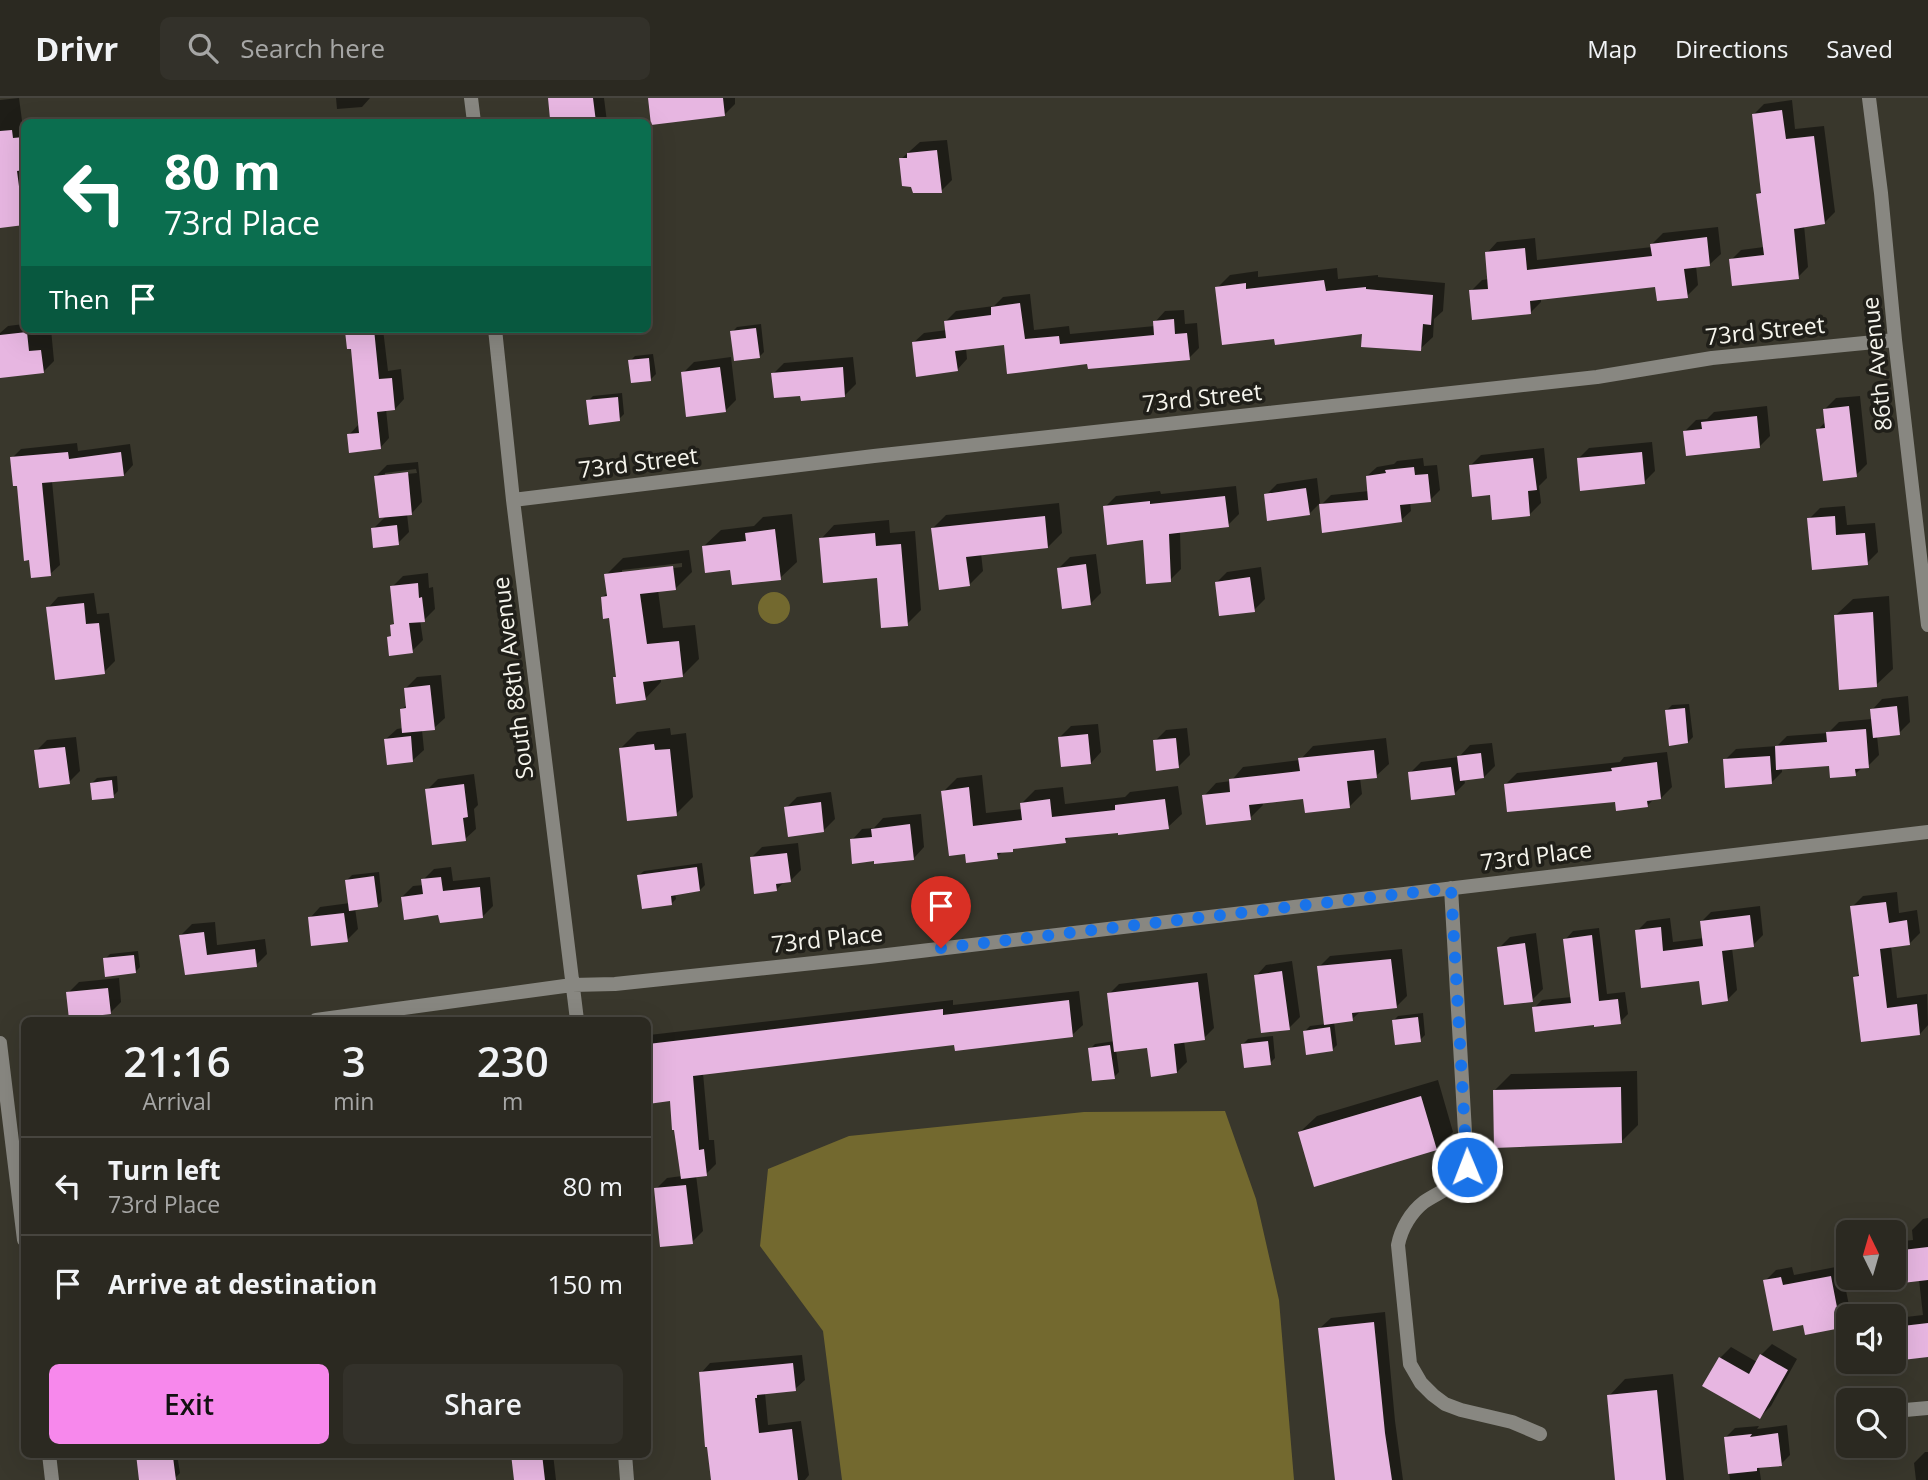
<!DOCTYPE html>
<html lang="en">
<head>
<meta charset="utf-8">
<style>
  :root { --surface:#2b2921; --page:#33312a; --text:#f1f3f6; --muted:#a6a6a5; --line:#47453f; --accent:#f788ec }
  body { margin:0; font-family:"Open Sans",sans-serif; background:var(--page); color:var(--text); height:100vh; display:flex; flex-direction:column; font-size:26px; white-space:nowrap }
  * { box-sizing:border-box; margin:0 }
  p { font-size:23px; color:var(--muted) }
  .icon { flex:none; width:38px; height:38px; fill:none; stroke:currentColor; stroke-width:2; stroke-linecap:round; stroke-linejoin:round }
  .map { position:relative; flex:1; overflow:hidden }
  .details { position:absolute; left:21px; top:919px; width:630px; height:441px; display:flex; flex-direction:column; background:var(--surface); border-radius:10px; box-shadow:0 7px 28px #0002,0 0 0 2px var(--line) }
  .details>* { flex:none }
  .hud { position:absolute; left:21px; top:21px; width:630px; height:214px; border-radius:10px; box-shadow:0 7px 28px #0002,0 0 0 2px var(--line); background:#0b6e4f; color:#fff; overflow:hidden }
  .needle { width:46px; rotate:355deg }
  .buttons { position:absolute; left:1836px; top:1122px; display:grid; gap:14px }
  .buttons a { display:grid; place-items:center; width:70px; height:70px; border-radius:10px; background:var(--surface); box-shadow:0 7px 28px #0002,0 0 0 2px var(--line); font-size:35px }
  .pin { position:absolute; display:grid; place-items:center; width:60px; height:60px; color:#fff; margin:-72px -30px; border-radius:50% 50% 50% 0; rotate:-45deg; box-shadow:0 0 7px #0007 }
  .pin .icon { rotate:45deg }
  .me { position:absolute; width:77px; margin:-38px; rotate:359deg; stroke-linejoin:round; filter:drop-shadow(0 0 5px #0008) }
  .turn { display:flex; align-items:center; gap:24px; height:147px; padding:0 28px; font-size:32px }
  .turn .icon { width:91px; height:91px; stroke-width:2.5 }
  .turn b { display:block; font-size:49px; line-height:60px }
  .then { display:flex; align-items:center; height:66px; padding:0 28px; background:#0003; gap:14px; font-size:26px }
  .eta { display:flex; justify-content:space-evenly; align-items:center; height:119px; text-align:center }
  .eta b { font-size:42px; font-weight:600; line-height:49px }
  .button { display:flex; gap:14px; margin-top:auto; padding:14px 28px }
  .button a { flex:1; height:80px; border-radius:10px; background:var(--accent); color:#111; font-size:28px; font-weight:600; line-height:80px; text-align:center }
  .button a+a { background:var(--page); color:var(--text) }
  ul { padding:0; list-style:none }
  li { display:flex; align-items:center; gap:21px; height:98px; padding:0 28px; border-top:2px solid var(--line) }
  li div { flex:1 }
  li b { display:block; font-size:26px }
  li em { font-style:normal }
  header { display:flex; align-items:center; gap:42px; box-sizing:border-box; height:98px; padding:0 35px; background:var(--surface); border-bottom:2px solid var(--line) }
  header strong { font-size:33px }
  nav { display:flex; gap:38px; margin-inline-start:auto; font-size:24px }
  .search { width:490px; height:63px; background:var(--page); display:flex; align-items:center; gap:18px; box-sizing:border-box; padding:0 24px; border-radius:10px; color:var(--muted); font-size:26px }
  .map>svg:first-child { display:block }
</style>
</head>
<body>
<header>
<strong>Drivr</strong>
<div class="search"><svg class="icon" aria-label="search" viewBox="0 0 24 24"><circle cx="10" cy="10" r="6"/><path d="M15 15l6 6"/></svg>Search here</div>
<nav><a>Map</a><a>Directions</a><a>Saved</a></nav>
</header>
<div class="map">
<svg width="1928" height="1382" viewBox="0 0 1928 1382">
  <rect width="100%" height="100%" fill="#39372c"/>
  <path fill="#73692f" d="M758 510a16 16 0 1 1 32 0a16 16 0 1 1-32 0Z
    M1225,1013l31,88 23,101 15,180h-452l-19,-149 -63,-85 8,-77 81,-33 235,-24z"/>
  <path fill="#0007" fill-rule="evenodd" d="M19,0l4,30h1v94l-1,2 -23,2v-126z
    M336,0h34l-8,9 -25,2z
    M549,0h55l3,24h-40l-1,-7z
    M649,0h86v6l-11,11z
    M1792,2l3,29 29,-3 11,86 -11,11 -20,2 4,42 -10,10 -67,-17 10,-10 23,-3 -6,-52 5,-6 -9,-75 10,-10z
    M947,42l5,40 -11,11 -40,-32 19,-17z
    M1718,129l3,27 -11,10 -14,2 2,19 -11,11 -30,-11 -116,13v4l-11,11 -59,-22 11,-11 7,-1 -2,-26 10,-11 38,-4 2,22 115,-13v-3l11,-11z
    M1337,170l1,11 40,-4v2l67,6 -2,28 -9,8 -1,18 -13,12 -56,-17 -88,5 -59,-49 13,-13 28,-4v6z
    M1030,196l4,36 35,-4 1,8 85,-8v-4l10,-11 19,-1 1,14 12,-1 2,25 -10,10 -100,5 -84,-20 -39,5 1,11 -10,11 -44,-27 11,-10 23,-3 -1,-9 10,-10 38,-5 9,-9z
    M24,226v5h27l3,32 -11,11 -43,-6v-33l8,-7z
    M761,226l3,28 -5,5 -27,-25 5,-5z
    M346,231h37l5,42 13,-2 3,30 -9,10h-9l3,29 -9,10 -31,-13 9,-10 -5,-78 -4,1z
    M653,256l3,20 -5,5 -21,-18 5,-5z
    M731,259l5,43 -11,11 -42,-38 11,-11z
    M853,259l3,27 -11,11 -72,-21 11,-11z
    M622,295l2,21 -5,5 -31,-18 5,-5z
    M1860,298l7,68 -11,11 -38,-45 8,-9 -1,-12 11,-11z
    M1767,308l3,30 -11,11 -74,-16 11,-11 11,-1 7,-7z
    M1652,344l3,29 -11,11 -66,-23 11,-11z
    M77,345l1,8 52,-7 3,21 -9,10 -72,6 8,84 -10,9 -38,-116 9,-9z
    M1544,350l3,30 -8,8 2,17 -11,11 -38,-20 -22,-28 11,-11z
    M1423,360l1,8 13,-1 3,25 -10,10 -20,2 1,9 -10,9 -80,-15 10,-10 38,-4 -2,-15 10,-9 17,-3 3,-3z
    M418,364l4,40 -10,11 -5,1 2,18 -11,11 -25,-14 13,-13 -10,-40 11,-11zM416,371l1,4 -32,3v-3z
    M1317,380l3,25 -11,11 -43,-19 11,-11z
    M1236,388l3,28 -11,11 -48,6 1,38 -11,11 -25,-42 -40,-31 11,-11 44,-5 1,3z
    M1059,405l3,30 -14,14 -67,6 2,18 -14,14 -37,-56 14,-14z
    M1845,408l2,19 28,-2 3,29 -11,11 -58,-44 11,-11z
    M792,416l5,48 -17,16 -48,-10 -28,-22 17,-16 33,-4 9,-9z
    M889,422l1,13 25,-2 6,79 -14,14 -28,-48 -58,-37 13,-14z
    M689,452l3,22 -17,17 -17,1 5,38 32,-3 4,34 -17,17 -21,2v4l-16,17 -30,-21 3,-3 -7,-59 -9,-18 6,-6 -2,-17 17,-17zM682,465v4l-60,7v-4z
    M1096,456l5,39 -11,11 -31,-36 11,-11z
    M1261,469l4,32 -11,11 -37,-28 10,-10z
    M428,475l1,15 4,-1 2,22 -11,11h-4l3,20 -11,11 -23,-13 4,-4 -1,-9 4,-4 -4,-34 11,-11z
    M94,495l3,21 12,-1 6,48 -11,11 -56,-64 10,-11z
    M1889,498l4,73 -17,16 -40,-70 17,-16z
    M441,577l4,43 -11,10 -12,2 2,20 -11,10 -27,-21 11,-10 6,-1 -2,-18 7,-6 -2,-16 11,-11z
    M1908,598l2,26 -11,11 -22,3 2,19 -11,11 -5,1 -8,7 -24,-10 -49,4v4l-11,11 -46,-23 11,-11 41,-3 10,-10 41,-3 11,-11 33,-3v-9l10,-11z
    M1689,606l4,33 -5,5 -21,-32 5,-5z
    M1098,626l3,28 -10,11 -31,-26 11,-11z
    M670,630l1,7 15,-2 7,64 -17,17 -55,-66 16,-16z
    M1187,630l3,27 -11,11 -24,-25 11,-11z
    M76,639l4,34 -11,11 -33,-31 11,-11z
    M1386,640l3,26 -13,12 -16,2 2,16 -13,13 -44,-10 -43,5 1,3 -13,13 -46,-22 12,-13 15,-2 12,-14 57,-7 13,-14z
    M1492,645l3,23 -11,11 -20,2 1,4 -11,11 -44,-21 11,-11 38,-5 11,-12z
    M1667,654l5,35 -11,11h-6l-8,8 -30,-6 -111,-16 11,-11 103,-11 4,-5z
    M474,676l4,31 -4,4 2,20 -11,10 -38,-49 11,-11z
    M982,677l4,38 36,-4v-6l13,-13 28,-3 2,17 60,-7 5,-5 48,-6 4,28 -14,13 -98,9 -5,5 -50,6 -3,3 -9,1 -6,6 -54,-65 14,-14z
    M117,678l1,15 -5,5 -21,-13 5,-5z
    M831,694l4,27 -11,11 -38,-22 11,-11z
    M921,716l3,33 -10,11 -62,-18 10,-11 12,-1 9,-10z
    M798,745l3,27 -11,11h-5l-9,9 -25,-32 11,-11z
    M702,765l3,22 -5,5 -25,3 1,6 -5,5 -32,-29 5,-4z
    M451,769l2,14 37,-4 3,29 -10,10 -43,-2 -38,-17 11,-11 11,-1 -1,-5 11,-11z
    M379,774l3,29 -5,5 -22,2 3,21 -11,11 -37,-22 10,-11 30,-4 -3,-23 5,-5z
    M1897,794l2,21 18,-3 3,23 -11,11 -18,2 6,52 30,-4 1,31 -8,9 -57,6 -8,-62 5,-5 -8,-66 11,-11z
    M1760,808l3,29 -10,10 -21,3 5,42 -10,10 -27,-21 -57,7 -6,-55 10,-10 23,-3 3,24 31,-4 -3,-16 10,-10z
    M215,824l2,23 48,-6 2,15 -11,11 -70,8 -5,-38 11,-11z
    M1599,830l8,66 18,-2 3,22 -8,8 -86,-14 8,-8 30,-3 -7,-57 8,-9z
    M1536,835l7,56 -11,11 -33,-52 11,-11z
    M1402,851l5,47 -11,11 -35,4 -9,8 -18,3 3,23 -5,5 -27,-19 5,-5 16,-2 -7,-57 11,-11z
    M138,853l2,16 -5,5 -30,-13 5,-5z
    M1292,863l8,56 -11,11 -33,-52 10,-11z
    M1207,875l7,55 -10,10 -20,3 3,21 -10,10 -28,-26 -33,4 3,22 -5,5 -24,-28 5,-5 20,-3 -6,-47 10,-10z
    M119,880l2,24 -11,11 -42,-20 11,-11z
    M1079,893l4,34 -11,10 -116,8 -253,30 6,67h5l2,24 -10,10 -10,1 7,56 -11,11 -36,-53 11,-11 15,-2 -10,-77 -24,3v-65l1,-2 304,-35v5z
    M1423,915l2,22 -5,5 -27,-19 5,-5z
    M1273,938l2,22 -5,5 -27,-19 5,-5z
    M1637,973l1,54 -16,16 -128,-50 17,-17z
    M1438,982l15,52 -17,17 -136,-17 17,-16z
    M1928,1120v137l-34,4v-37l3,-4 26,-3 -4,-35 -38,4 -1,-6h14v-36l19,-2 -1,-10 11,-11z
    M1841,1168l10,49 -11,11 -35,-3 -40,-42 11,-11 16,-3 2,8z
    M1385,1214l10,109 8,59h-66l-17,-152 11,-10z
    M1772,1246l25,15 -26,47 -11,11 -40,-59 11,-11 26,15 4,-7z
    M802,1257l3,25 -10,9 -30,4 3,32 33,-4 8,54 -4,5h-92l-12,-107 9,-10z
    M1673,1276l11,106h-68l-7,-84 16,-17z
    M1787,1327l3,30 -9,9 -22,2 2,14h-31l-5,-42 10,-10 24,-2 -2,3z
    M1925,1354h3v28h-12l-2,-17z
    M138,1356h39l3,19 -5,5 -34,2z
    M513,1356h40l3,26h-40z"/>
  <path fill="#e7b6e1" d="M548,0h45l3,24h-31l-1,-5 -14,2z
    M648,0h75l2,18 -74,9z
    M1782,12l4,29 28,-3 11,88 -31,5 5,50 -67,7 -3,-27 35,-4 -8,-61 5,-1 -9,-79z
    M12,32l1,8 11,-1v33l-7,1 7,54 -24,3v-97z
    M937,52l5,43h-29l-2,-6 -9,-1 -3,-28h8v-5z
    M1707,139l3,29 -26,3 4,29 -31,3 -2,-14 -125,14 1,13 -59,6 -3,-30 19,-1 -3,-37 40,-4 2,22 125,-14 -2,-12z
    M1324,182l2,11 40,-4v2l67,6 -2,30 -8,-1 -2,27 -60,-4 1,-13 -87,11 -1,-6 -52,6 -7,-58 31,-4v6z
    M1020,205l5,36 34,-3 1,8 94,-9 -1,-14 21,-2 1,15 12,-1 3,27 -102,9 -1,-5 -80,10 -3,-29 -49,6 3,20 -42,6 -4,-35 34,-4 -2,-17 47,-6v-8z
    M756,230l4,30 -26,3 -4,-30z
    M362,231h12l5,50 13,-1 3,32 -18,2 4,37 -32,4 -2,-19 12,-1 -8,-84h-4l-2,-18z
    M27,234l2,19 12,-1 3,23 -44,5v-43z
    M649,260l2,23 -20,2 -3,-23z
    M720,269l6,45 -40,5 -5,-45z
    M843,269l2,30 -44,4 -1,-5 -26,2 -3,-25z
    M618,299l2,24 -31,4 -3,-25z
    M1849,308l8,71 -34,4 -7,-52 9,-1 -2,-19z
    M1757,318l3,32 -74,8 -3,-25 19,-2 -1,-7z
    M68,354l1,7 52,-7 3,24 -82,7 9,93 -20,2 -2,-18 -5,1 -7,-75h-4l-3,-29z
    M1642,354l3,32 -65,7 -3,-33z
    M1533,360l4,32 -9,1 2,25 -38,4 -2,-25 -18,2 -3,-32z
    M1414,369l1,8 13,-1 3,28 -31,3 2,17 -80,11 -3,-29 49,-4 -2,-24 20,-3 -1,-3z
    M408,374l4,43 -33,3 -5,-42z
    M1306,390l4,27 -43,6 -3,-27z
    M1225,398l4,31 -60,7 2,48 -25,2 -3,-44 -36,5 -4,-39 47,-5v3z
    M1045,418l3,32 -82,9 4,29 -31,4 -8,-62z
    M1835,418l1,19 29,-2 3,32 -56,5 -5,-52z
    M397,427l2,20 -26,3 -2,-20z
    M775,431l6,51 -49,5 -2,-15 -25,3 -3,-27 44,-5 -1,-8z
    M875,435l1,13 25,-2 7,82 -27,2 -4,-50 -54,5 -4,-45z
    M1086,466l5,41 -29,4 -5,-41z
    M673,468l3,24 -36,4 7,50 32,-3 4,36 -40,5 3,18 -30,4 -3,-27h3l-7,-59 -6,1 -2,-22 6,-1 -3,-22z
    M1250,479l5,35 -36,4 -4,-34z
    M418,485l1,15 3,-1 3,25 -16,1 4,30 -24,3 -2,-19 4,-1 -1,-11 4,-1 -4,-38z
    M84,505l2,21 13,-1 6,51 -50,6 -9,-73z
    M1873,514l4,75 -38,3 -5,-75z
    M430,587l5,45 -33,3 -2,-24 6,-1 -2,-20z
    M1897,608l3,29 -27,3 -3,-29z
    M1685,610l3,35 -19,3 -4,-36z
    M1866,631l3,39 -14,1 1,7 -26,2 -1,-12 -53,4 -1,-24 52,-4 -1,-10z
    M1088,636l3,30 -30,3 -3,-30z
    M411,638l2,26 -26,3 -3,-26z
    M1176,640l3,30 -23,3 -3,-31z
    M654,646l1,6 15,-1 7,67 -50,5 -8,-73z
    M65,649l5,37 -31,4 -5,-38z
    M1374,652l3,28 -30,3 3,27 -45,5 -2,-14 -54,6 2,15 -45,5 -4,-30 28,-3 -1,-13 71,-8 -2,-13z
    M1481,655l3,25 -24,3 -3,-25z
    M1770,658l2,28 -47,4 -2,-29z
    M1657,664l4,37 -14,2 1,6 -32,4 -1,-9 -108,10 -3,-28 108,-13 -1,-3z
    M1451,669l4,28 -44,5 -3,-28z
    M112,682l2,18 -22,2 -2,-17z
    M464,686l4,33 -5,1 3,23 -34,4 -7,-56z
    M969,689l4,39 49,-6 -2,-17 30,-4 2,18 63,-7v-5l50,-6 4,30 -51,6v-2l-53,5 1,5 -53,6v3l-16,1 1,6 -32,4 -1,-9 -16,2 -8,-65z
    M821,704l3,30 -36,5 -4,-30z
    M910,726l4,36 -40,4v-3l-22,3 -2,-25 22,-2 -1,-8z
    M787,755l4,29 -15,2 1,7 -23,3 -4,-37z
    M697,769l3,24 -29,5 1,9 -30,4 -5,-34z
    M374,778l4,31 -29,4 -4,-31z
    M441,779l2,14 37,-4 3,31 -43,5 -2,-8 -34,5 -3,-23 22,-3 -2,-15z
    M1886,804l3,21 18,-3 3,25 -30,4 7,59 30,-4 3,31 -59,7 -8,-65 6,-1 -9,-70z
    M344,815l4,29 -37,4 -3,-29z
    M1750,817l4,32 -32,4 6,50 -26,4 -3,-24 -58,7 -6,-58 26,-3 2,24 40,-5 -3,-25z
    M204,834l3,23 48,-6 2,18 -72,8 -6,-40z
    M1592,837l7,66 19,-2 3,25 -27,3v-2l-59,7 -3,-25 39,-4 -8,-64z
    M1525,845l8,59 -29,3 -7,-58z
    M134,857l2,18 -31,4 -2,-19z
    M1391,861l6,49 -45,5 1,8 -29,4 -7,-59z
    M1282,873l8,59 -29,3 -7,-58z
    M1198,884l7,58 -31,4 3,29 -26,4 -4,-29 -33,4 -7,-59z
    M108,890l3,26 -42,5 -3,-27z
    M1069,902l4,37 -118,14 -1,-6 -261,31 6,74 5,-1 3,27 -26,3 -7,-49h-2l-2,-29 -22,3v-60l295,-35v6z
    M1418,919l3,25 -26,3 -3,-25z
    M1330,929l3,24 -27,4 -3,-24z
    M1268,943l3,24 -27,3 -3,-24z
    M1110,947l5,34 -23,2 -4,-33z
    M1621,989l1,56 -128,5 -1,-58z
    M1421,998l16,54 -123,37 -16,-55z
    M686,1087l7,59 -33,3 -6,-59z
    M1928,1149v33l-34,4v-33z
    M1831,1178l10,52 -36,7 -2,-10 -30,6 -10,-51 18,-3 2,8z
    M1374,1224l11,111 7,47h-57l-17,-152z
    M1928,1225v34l-34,4v-34z
    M1760,1256l28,16 -28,49 -58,-33 17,-29 30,17z
    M793,1265l3,28 -39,4v3h-2l4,35 33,-4 6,51h-87l-4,-33h-2l-6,-75z
    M1657,1292l9,90h-51l-8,-85z
    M1778,1335l4,33 -25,2v3l-29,3 -4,-37 28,-3 -2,3z
    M136,1356h25l1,5 11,-2 3,23h-37z
    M511,1356h31l3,26h-31z"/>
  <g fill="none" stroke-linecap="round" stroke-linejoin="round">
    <path stroke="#888781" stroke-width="14" d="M471,0l3,24
      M1869,0l12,95 14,147 33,285
      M495,231l18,171 64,520
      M513,402l361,-44 723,-79 115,-19 183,-18
      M1451,790l16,279c-8,19 -27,24 -43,35 -13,10 -23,27 -26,43l12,119 11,19 12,12 12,9 16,6 51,12 28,12
      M316,922l256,-35 43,-1 255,-27 1058,-125
      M0,945l24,197
      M1894,1313l34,-3
      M1842,1319l6,-1
      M49,1356l3,26
      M625,1356l2,26"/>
  </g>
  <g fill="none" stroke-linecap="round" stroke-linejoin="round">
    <path stroke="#1a73e8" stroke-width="12" stroke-dasharray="0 21.6" d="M941,850l510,-60 16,279"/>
  </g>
  <g text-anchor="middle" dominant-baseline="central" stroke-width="7" stroke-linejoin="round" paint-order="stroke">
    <g font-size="23" fill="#f6f5ed" stroke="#201f19">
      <text transform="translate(1765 232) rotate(-6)">73rd Street</text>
      <text transform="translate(1876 266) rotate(-96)">86th Avenue</text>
      <text transform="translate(1202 299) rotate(-6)">73rd Street</text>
      <text transform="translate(638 364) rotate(-7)">73rd Street</text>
      <text transform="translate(512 580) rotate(-97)">South 88th Avenue</text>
      <text transform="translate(1536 757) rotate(-7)">73rd Place</text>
      <text transform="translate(827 840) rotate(-6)">73rd Place</text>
    </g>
  </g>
</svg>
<div class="buttons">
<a><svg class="needle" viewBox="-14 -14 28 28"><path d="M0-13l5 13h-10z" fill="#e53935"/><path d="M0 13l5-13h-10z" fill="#a6a6a5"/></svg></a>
<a><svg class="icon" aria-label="sound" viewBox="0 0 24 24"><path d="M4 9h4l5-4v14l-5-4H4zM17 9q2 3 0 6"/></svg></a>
<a><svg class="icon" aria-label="search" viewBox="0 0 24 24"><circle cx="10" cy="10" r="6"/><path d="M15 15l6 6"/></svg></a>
</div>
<div class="pin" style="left:941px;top:850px;background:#d93025"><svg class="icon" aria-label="arrive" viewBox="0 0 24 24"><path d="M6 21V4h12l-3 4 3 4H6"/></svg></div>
<svg class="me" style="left:1467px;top:1069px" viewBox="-20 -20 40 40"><circle r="17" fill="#1a73e8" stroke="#fff" stroke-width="3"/><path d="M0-11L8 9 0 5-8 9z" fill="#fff"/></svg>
<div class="hud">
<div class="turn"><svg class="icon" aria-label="left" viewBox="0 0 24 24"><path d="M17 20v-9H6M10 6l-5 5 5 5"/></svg><div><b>80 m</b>73rd Place</div></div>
<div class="then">Then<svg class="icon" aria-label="arrive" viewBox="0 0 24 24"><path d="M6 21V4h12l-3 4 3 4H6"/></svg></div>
</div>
<section class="details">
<div class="eta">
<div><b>21:16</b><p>Arrival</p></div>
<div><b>3</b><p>min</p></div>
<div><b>230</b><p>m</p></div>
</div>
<ul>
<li><svg class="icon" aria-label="left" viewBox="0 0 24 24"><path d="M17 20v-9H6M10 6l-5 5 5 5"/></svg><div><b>Turn left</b><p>73rd Place</p></div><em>80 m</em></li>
<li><svg class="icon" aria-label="arrive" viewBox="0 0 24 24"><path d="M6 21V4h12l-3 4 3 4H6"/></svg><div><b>Arrive at destination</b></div><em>150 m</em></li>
</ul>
<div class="button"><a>Exit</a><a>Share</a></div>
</section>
</div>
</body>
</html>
